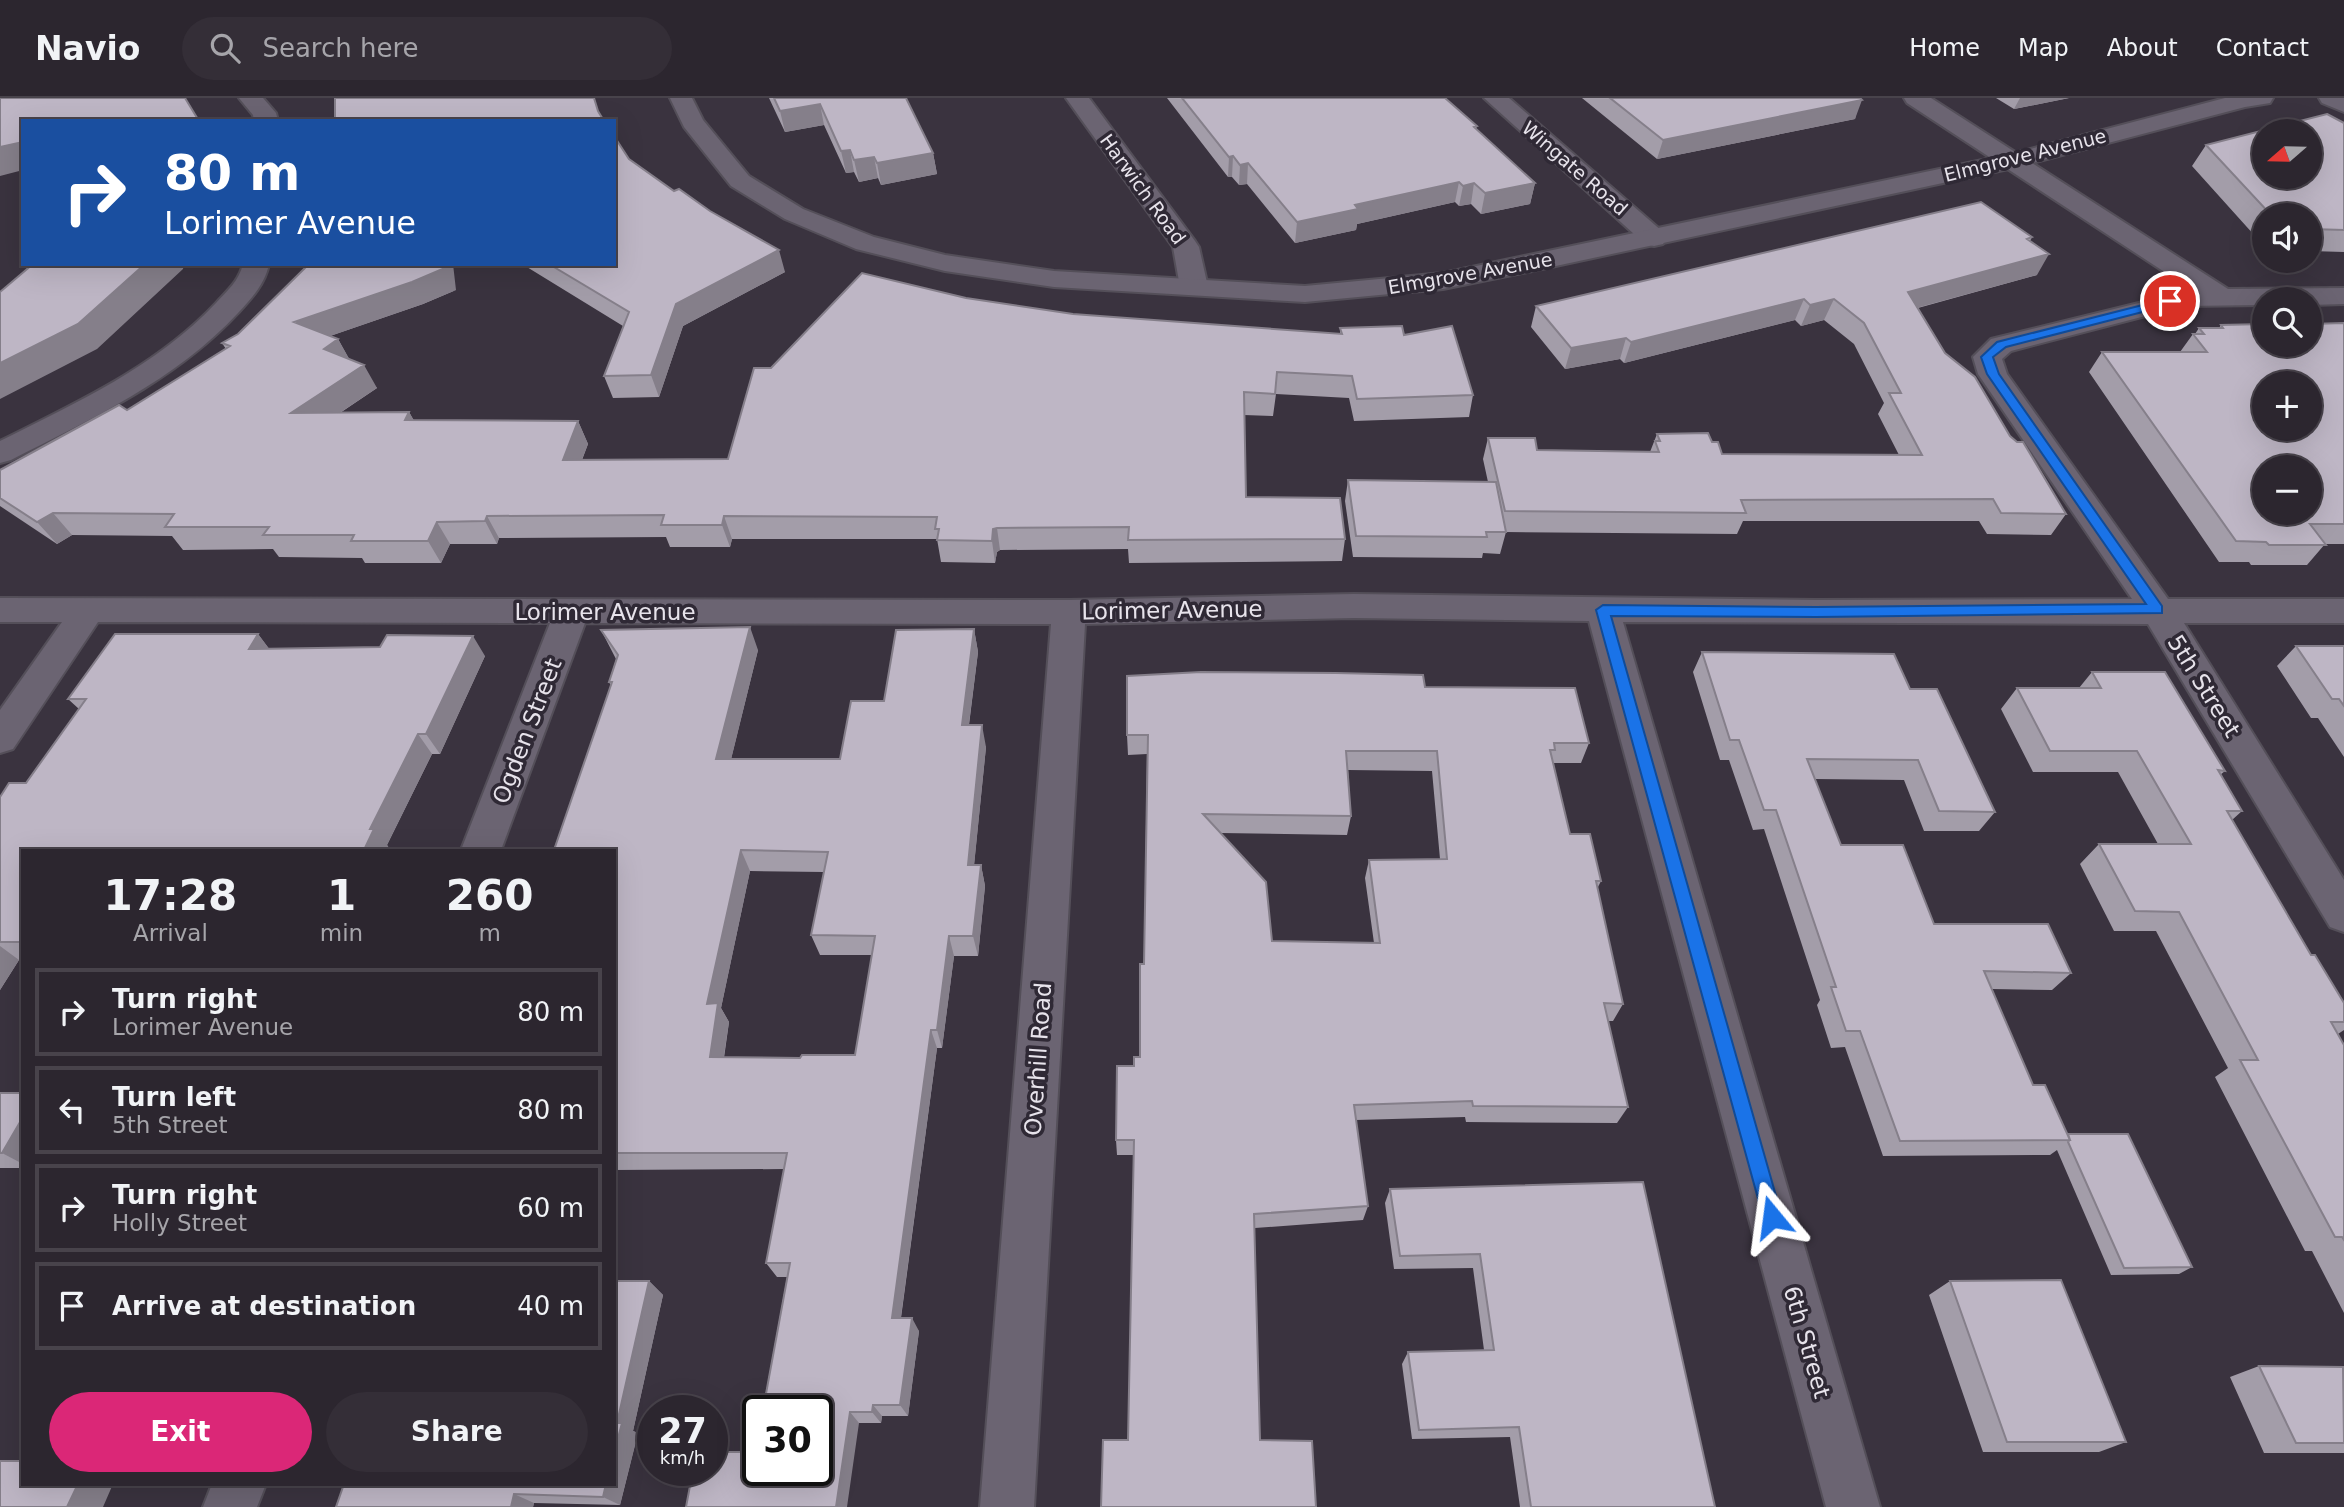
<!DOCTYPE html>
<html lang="en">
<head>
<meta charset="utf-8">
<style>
  :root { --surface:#2c262f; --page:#342e37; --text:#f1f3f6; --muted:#a6a5aa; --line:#48434b; --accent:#db2777 }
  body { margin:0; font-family:"DejaVu Sans",sans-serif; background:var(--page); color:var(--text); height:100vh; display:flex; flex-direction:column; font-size:26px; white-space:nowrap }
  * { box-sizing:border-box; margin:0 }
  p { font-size:23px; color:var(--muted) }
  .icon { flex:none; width:38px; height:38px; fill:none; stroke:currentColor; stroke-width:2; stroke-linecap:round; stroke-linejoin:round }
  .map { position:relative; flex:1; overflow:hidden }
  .side { position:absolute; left:21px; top:751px; width:595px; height:637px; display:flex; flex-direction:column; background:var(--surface); border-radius:0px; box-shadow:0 7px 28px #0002,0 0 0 2px var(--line) }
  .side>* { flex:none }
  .banner { position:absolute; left:21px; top:21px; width:595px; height:147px; border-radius:0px; box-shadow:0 7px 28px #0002,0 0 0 2px var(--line); background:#1a4fa0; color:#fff; overflow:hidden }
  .needle { width:46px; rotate:250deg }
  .tools { position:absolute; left:2252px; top:21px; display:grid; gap:14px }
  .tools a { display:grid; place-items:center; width:70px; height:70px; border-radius:50%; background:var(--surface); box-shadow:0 7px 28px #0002,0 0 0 2px var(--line); font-size:35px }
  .speed { position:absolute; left:637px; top:1297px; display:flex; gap:14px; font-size:35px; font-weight:700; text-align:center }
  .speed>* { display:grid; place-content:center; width:91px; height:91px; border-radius:50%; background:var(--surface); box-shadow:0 7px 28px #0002,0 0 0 2px var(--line); line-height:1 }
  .speed small { font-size:18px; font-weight:400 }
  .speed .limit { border:4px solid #111; border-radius:10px; background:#fff; color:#111 }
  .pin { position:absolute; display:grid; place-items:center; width:60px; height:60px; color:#fff; margin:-30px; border:4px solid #fff; border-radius:50%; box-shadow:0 2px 7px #0007 }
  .me { position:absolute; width:77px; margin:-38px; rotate:344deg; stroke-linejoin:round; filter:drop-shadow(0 0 5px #0008) }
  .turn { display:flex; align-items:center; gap:24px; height:147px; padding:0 28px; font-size:32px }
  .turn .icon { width:91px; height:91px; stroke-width:2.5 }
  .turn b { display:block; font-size:49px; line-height:60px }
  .eta { display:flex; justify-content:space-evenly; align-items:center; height:119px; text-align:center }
  .eta b { font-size:42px; font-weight:700; line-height:49px }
  .button { display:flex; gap:14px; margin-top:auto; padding:14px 28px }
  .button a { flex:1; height:80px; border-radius:42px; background:var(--accent); color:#fff; font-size:28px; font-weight:700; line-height:80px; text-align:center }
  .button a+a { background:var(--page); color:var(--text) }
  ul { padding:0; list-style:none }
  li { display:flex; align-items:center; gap:21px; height:88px; margin:0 14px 10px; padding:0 14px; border:4px solid var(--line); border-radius:0px }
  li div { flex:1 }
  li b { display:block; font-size:26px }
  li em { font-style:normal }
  header { display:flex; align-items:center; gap:42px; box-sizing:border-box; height:98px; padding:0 35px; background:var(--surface); border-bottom:2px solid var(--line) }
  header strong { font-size:33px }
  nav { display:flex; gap:38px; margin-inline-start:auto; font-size:24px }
  .search { width:490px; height:63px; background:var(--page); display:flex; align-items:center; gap:18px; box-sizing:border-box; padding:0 24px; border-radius:38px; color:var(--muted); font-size:26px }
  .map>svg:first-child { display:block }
</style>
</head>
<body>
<header>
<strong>Navio</strong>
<div class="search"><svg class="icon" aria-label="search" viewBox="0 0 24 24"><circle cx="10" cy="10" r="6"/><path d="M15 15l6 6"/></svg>Search here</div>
<nav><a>Home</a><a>Map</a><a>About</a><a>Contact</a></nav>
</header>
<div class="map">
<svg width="2344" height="1409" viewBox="0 0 2344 1409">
  <rect width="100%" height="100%" fill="#3a333f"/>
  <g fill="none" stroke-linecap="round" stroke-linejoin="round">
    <g stroke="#544f59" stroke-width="4">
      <path id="minor" d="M239,0h24l13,15 2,8h-24l-1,-6z
        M1066,0h23l106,143 4,6 9,40 -4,6 -10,2 -10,-2 -4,-6 -7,-40z
        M1484,0h25l154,134 4,6 -4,6 -9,2 -9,-2z
        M1904,0h27l297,191 116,-1v16l-34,1v-6h-46v6l-80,1 -173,45 -9,8 5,15 161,225h176v24h-160l160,257v52l-14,-5 -182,-303 -525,-2 257,885h-54l-237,-886 -235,-3 -269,6 -51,883h-54l71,-883 -466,-1 -84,227h-40l89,-227 -452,-1 -85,127 -13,4v-43l62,-88h-62v-24l1069,2 285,-6 462,6 316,-1 -154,-225 -5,-17 18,-18 201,-49 -285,-187z
        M2319,0h25v14l-22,-9z
        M243,166h26c-4,20 -18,35 -31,49 -62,67 -147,106 -227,147l-11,3v-22c76,-38 157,-75 216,-138 11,-12 23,-22 27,-39z
        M212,1386h54l-9,23h-54z"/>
    </g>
    <g stroke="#544f59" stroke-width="4">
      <path id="tertiary" d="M670,0h22l11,22 46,56 54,33 71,28 71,18 109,16 251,15 138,-13 568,-119 214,-56h48l-3,5 -25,4 -232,61 -476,102 -94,19 -138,13 -251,-15 -109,-16 -89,-22 -71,-30 -54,-33 -47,-59z"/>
    </g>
    <use href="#minor" fill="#6b6472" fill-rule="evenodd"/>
    <use href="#tertiary" fill="#6b6472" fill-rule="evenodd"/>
  </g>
  <path fill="#a39da9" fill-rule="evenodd" d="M769,0h137l27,55 4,21 -56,11 -3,-7 -19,4 -5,-10 -8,1 -22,-48 -39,7z
    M1167,0h278l32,28 -1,3 59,54 -5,21 -49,10 -10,-10 -12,2 -4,-4 -98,22 -1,6 -61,13 -48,-59 -8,1 -7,-8h-4z
    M1582,0h278l-5,21 -198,40z
    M1996,0h73l-55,11z
    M2344,25v129l-34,-1v-36h-46v31l-72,-80 14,-21z
    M629,61l156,113 -102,54 -24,71 -46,1 -9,-22 19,-50 -101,-62h92z
    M2032,139l-2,4 7,34 -119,33 27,45 65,83 56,78 -15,21 -64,-1 -8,-13h-236l-6,13 -231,-2 -6,22 -17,-1 -1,5 -129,-1 -8,-56 3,-21 140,2 -5,-23 5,-21 49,12 113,2 7,-18 55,8 10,12 177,1 -21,-41 6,-11 -30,-59 -30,-24 -23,6 -6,-6 -171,43 -4,-4 -55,10 -34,-42 5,-21z
    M456,192l-33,14 -93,32 8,3 11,20 28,29 -37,25 69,-1 5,9h164l10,23 -6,16 146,-1 43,-91 195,-70 107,16 267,20v-6l64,7 69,60 -4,22 -115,4 -5,-23 -73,-4 -3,22 -29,-1 2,82 99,42 -3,22 -213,2 -1,-14 -128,1 -3,2 -2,11 -54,-1 -4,-23h-205l-2,8h-60l-4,-10 -167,1 -2,6h-47l-9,19h-76l-3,-5 -83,-1 -6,-8 -90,1 -11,-14 -100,-1 -15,9 -57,-38v-36l127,-60 99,-61 -4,-6z
    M2344,225v221h-19l-18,21h-56l-2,-3h-30l-130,-190 13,-20h78l13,-18h2l4,-6h20l2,-3z
    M974,531l4,23 -9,73 17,22 -12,118h7l4,21 -7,70h-24l-12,92h-5l-36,270 18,13 -11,85h-26l-1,7h-22l-104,29 32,-175h-10l-11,-14 18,-94 -170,1v-320l-3,-164 -2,-4 7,-23 -15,-29 157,20 -27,109h109l44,-58zM750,773l74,1 -13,63 9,20h52l-17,100 -55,3h-76l5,-36 -8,-14z
    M258,536l11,15 216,7 -45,98h-8l-45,91 2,3 -1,2h-365v110h-4l-19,30v-193l26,-14 53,-74 -11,-10z
    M2296,548h48v111l-26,-39h-7l-34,-52z
    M1702,554l208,37 85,123 -16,19h-55l-20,-51 -89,-1 26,66 93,79 137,49 -19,17 -60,-1 41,96 35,49 124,133 -13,7 -68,1 -54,-125 -7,5 -167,1 -38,-109 -14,1 -14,-43 3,-5 -56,-171 -11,1 -24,-70h-9l-27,-88z
    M2092,574l133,99 -5,4 22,36 -10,9 79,135 33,48v27l-6,4 6,11v268l-32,-62h-7l-90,-174 13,-9 -72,-137h-42l-34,-67 19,-20h59l-40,-72h-85l-32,-63 16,-21h62z
    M1425,589l164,56 -8,20h-28l17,71 31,47 -4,8 26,115 -10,17h-5l20,86 -11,16 -151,-1 -1,-5 -109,3 12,86 -5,14 -108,8 -127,212 6,-285h-17l-1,-15 18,-74 6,-9 4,-93 3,-210 -19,1 -1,-20zM1348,672l84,1 8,88 -71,1 -4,18 9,65 -102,-2 -51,-108 126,2 4,-19z
    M0,995h23v75h-23z
    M1643,1084l72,325h-195l-10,-70 -98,2 -10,-75 6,-12 76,-2 -11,-82 -79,1 -9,-66 5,-14z
    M649,1183l14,14 -30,136 5,2 -18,72 -86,-2 -1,4h-197z
    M1950,1183l176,161 -27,10h-116l-54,-157z
    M2259,1268l85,2v85h-80l-34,-76z"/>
  <path fill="#857f8a" d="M2020,0h49l-55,11z
    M1862,2l-7,19 -198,40 6,-19z
    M820,6l4,21 -39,7 -5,-21z
    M22,43l1,29 -23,6v-29z
    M850,52l4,22 -8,1 -5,-22z
    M933,55l4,21 -56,11 -4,-22z
    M1233,58l-1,21h-4l1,-20z
    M874,59l4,21 -19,4 -5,-22z
    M1248,65l-1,21 -8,1 1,-20z
    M1459,84l-4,20 -98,22 -1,6 -61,13 2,-21 58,-17z
    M1474,85l-3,21 -12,2 4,-20z
    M1535,85l-5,21 -49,10 4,-21z
    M779,152l6,22 -102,54 -24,71 -8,-22 25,-71z
    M2049,156l-12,21 -139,38 10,-21z
    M145,166h39l-1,5 -86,80 -97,50v-36z
    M445,166h8l3,26 -33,14 -116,40 -13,-22z
    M1804,201l-9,21 -171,43 7,-21z
    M1834,201l-10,21 -23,6 9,-21z
    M1626,240l-6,21 -55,10 6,-21z
    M338,241l13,23 -27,-13z
    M364,267l13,23 -72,48 -14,-23z
    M409,314l13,22 -17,-14z
    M578,323l10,23 -15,38 -10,-22z
    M53,415l19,22 -15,9 -20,-22z
    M487,418l12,22 -2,6 -12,-23z
    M724,418l8,23 -2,8 -8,-22z
    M437,424l13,22 -9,19 -13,-22z
    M997,430l3,22 -3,2 -2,11 -3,-22 1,-12z
    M750,529l8,23 -32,130 -10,-21z
    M974,531l4,23 -12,95 -4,-22z
    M258,536l16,21 -25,-6z
    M473,538l12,20 -45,98 -14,-20z
    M982,627l4,22 -14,139 -4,-21z
    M418,636l14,20 -45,91 2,3 -1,2h-24l6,-21z
    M741,752l9,21 -29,137 8,14 -8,53 -11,-18 -3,-53z
    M981,767l4,21 -7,70 -5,-20z
    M949,838l5,20 -12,92 -5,-18z
    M0,848l19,14 -19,30z
    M931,932l6,18 -38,283 -7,-13z
    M23,1019v47l-21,-11z
    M649,1183l14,14 -30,136 5,2 -18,72 -17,-8 3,-13h8v-31l3,-30z
    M912,1220l7,13 -11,85 -8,-11z
    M873,1307l9,11 -1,7 -9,-11z
    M850,1314l9,11 -12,84h-11z
    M78,1386h35l-10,23h-36z
    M514,1396l20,9 -1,4h-22z"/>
  <path fill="#beb6c5" stroke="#857f8a" stroke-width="2" fill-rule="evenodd" d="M0,0h185l14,23h-176v21l-23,5z
    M335,0h259l4,13 6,10h-269z
    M774,0h132l27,55 -56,10 -3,-6 -20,3 -4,-10 -9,1 -21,-47 -40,7z
    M1182,0h263l32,28 -3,1 61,56 -50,10 -11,-10 -11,3 -4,-4 -104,23 3,4 -61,13 -49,-59 -8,2 -7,-9 -4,1z
    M1610,0h250l2,2 -199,40z
    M2327,16l17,9v107l-34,-1v-14h-39l-65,-70zM2264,33h46v46h-46z
    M614,38l15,23 45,32 5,-2 31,22 69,39 -103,54 -25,71 -47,1 25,-64 -80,-48h65z
    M1981,104l48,33 3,2 -5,2 22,15 -141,38 37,61 30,24 35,59 7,6h6l43,72 -65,-1 -8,-14 -252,1 5,13 -241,-2 -17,-73h47l2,12 122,2 -4,-11h5l-3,-7 51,-1 4,9h6l4,12 200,1 -33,-62h12l-37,-70 -30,-24 -24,6 -6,-6 -173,43 -5,-4 -55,10 -35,-42z
    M33,166h112l-67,60 -78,39v-71z
    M309,166h136v4l-33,14 -118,40 44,17 -14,10 40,16 -73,48 118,-1 -4,8 173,1 -15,39 165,-1 26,-91h17l91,-95 104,25 107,16 269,20 -2,-6 62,-2 2,9 48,-9 21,69 -116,4 -5,-23 -75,-4 -2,22 -31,-2 2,105 94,1 5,41 -217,1 1,-13 -132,1 -4,1 -1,12 -55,-1 2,-11h-4l2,-12 -213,-1 -2,9h-61l3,-10 -177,1 -2,5 -48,1 -9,19h-77l3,-6h-91l6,-8h-104l9,-13 -121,-1 -16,9 -37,-24v-28l119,-65 8,5 103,-64 -8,-3 16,-9z
    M2344,225v201h-34l16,21h-57l-3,-3 -30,-1 -134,-189h105l-14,-18h11l-5,-6h24l-2,-3 43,-1v21h46v-21zM2264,285h46v46h-46zM2264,369h46v46h-46z
    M1348,382l148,2 10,50h-20l1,5 -131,-1z
    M750,529l-34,132h124l11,-58h33l12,-71 78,-1 -12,96h20l-14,140h13l-8,71h-24l-12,94h-6l-39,288h20l-12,87h-27l-1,7h-22l-14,95h-150l7,-37h19v-18h43l3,-13v31h59v-60h-54l27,-147h-24l21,-110h-173v-303h-60l58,-168h-3l9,-27 -17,-25zM741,752l87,2 -17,83 64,1 -20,119h-53l-2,3 -90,-1 8,-54 -11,1z
    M115,536h143l-9,15 131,-2 7,-12 86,1 -47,98h-8l-48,95h4l-10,21h-341v92h-23v-145l9,-14h17l60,-84h-18z
    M2296,548h48v60l-5,-7h-7z
    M1702,554l192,2 16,35h27l58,123 -56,-1 -21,-51 -111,-1 34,86h62l31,79h114l23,49 -87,-2 49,114h12l25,55 -170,1 -40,-110h-14l-15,-44h5l-60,-177h-12l-25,-70h-9z
    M1201,574l135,1 87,2 2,12 150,1 14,55h-35l1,7h-5l20,84h20l11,47h-5l27,123 -19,-1 24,104 -155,-1 -1,-5 -118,4 14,101 -114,8 6,226 52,1 4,66h-215l2,-67h25l6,-300h-18l1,-74h17v-9h6v-93h4l4,-229h-21v-59zM1346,653h91l10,108 -78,1 11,83 -108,-2 -6,-59 -63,-68 148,2z
    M2092,574h73l60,99 -7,-1 24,41h-15l84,144h4l29,48v19h-13l13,23v195l-2,-3h-7l-95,-177h18l-79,-148 -44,-1 -36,-67h92l-54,-93h-87l-33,-63h84z
    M0,995h23v24l-21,36h-2z
    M2068,1036h60l64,133 -68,1 -56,-126 2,-2z
    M1643,1084l72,325h-184l-12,-80 -100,3 -11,-78 86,-2 -14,-96 -80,2 -10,-67z
    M2061,1182l65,162h-119l-57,-161z
    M614,1183h35l-32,142h5l-8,30z
    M2259,1268l84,1 1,76h-48z
    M0,1363h23v23h55l-11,23h-67z
    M344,1386h262l-3,13 -89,-3 -3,13h-175z"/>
  <path fill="#1a73e8" stroke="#114b97" stroke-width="2" d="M2170,200l5,3 -1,3 -168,43 -13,10 6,17 163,232v7l-346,4 -205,-1 171,601 -3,7 -7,3 -7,-3 -169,-614 7,-5 213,2 330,-3 -159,-230 -6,-17 16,-15z"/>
  <g text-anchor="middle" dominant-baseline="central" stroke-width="7" stroke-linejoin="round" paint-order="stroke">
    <g font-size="19" fill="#e7e3eb" stroke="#2f2935">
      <text transform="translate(2025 57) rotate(-14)">Elmgrove Avenue</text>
      <text transform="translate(1575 70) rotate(41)">Wingate Road</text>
      <text transform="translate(1143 91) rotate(54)">Harwich Road</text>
      <text transform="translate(1470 175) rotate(-10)">Elmgrove Avenue</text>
    </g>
    <g font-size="23" fill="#e7e3eb" stroke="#2f2935">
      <text transform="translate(1172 512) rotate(-1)">Lorimer Avenue</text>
      <text x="605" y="514">Lorimer Avenue</text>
      <text transform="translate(2204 588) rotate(58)">5th Street</text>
      <text transform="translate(527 633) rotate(-69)">Ogden Street</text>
      <text transform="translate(1038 961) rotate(-86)">Overhill Road</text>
      <text transform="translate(1807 1244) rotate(74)">6th Street</text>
    </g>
  </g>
</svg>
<div class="tools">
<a><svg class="needle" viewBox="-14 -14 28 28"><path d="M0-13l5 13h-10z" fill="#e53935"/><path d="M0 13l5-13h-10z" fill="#a6a5aa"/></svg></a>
<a><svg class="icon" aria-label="sound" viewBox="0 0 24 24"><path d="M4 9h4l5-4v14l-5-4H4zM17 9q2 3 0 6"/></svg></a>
<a><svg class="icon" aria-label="search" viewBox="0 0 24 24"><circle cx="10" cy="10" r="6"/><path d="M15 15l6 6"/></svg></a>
<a>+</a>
<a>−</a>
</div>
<div class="speed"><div>27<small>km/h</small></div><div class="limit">30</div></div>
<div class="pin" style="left:2170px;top:203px;background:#d93025"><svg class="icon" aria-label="arrive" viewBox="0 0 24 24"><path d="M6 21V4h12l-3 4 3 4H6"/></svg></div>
<svg class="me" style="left:1772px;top:1119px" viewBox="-20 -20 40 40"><path d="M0-17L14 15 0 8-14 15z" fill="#1a73e8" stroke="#fff" stroke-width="4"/></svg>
<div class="banner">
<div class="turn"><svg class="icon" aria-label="right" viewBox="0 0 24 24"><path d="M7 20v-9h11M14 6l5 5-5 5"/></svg><div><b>80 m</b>Lorimer Avenue</div></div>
</div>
<section class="side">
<div class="eta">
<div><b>17:28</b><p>Arrival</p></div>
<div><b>1</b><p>min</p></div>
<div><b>260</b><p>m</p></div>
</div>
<ul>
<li><svg class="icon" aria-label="right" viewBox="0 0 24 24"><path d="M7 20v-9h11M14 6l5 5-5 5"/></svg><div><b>Turn right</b><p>Lorimer Avenue</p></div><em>80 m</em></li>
<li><svg class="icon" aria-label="left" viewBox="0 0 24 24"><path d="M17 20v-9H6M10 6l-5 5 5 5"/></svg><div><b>Turn left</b><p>5th Street</p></div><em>80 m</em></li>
<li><svg class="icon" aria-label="right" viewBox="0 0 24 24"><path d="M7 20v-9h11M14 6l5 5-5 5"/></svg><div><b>Turn right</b><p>Holly Street</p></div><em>60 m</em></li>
<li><svg class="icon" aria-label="arrive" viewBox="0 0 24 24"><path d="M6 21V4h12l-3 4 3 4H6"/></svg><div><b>Arrive at destination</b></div><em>40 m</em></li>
</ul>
<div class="button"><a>Exit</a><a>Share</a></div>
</section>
</div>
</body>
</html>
